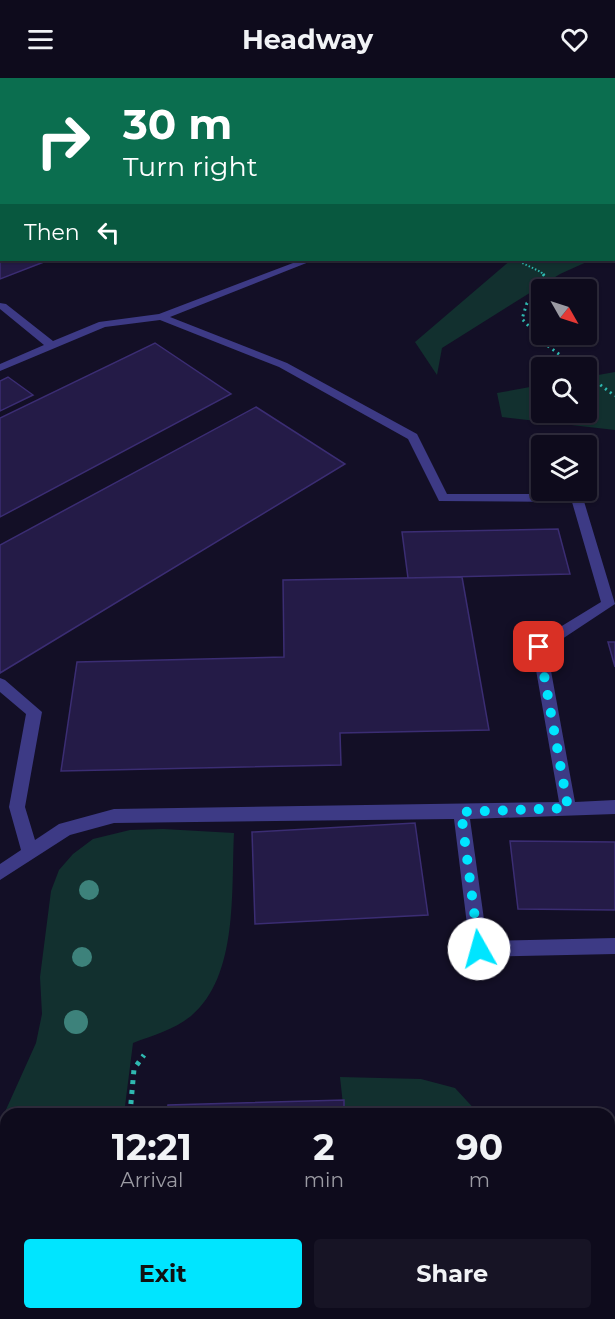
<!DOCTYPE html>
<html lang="en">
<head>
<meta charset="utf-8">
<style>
  :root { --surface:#0e0b1c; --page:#171425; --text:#f1f3f6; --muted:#9b9ba3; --line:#2e2b3b; --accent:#00e5ff }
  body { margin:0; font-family:Montserrat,sans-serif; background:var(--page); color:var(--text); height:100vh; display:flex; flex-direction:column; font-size:22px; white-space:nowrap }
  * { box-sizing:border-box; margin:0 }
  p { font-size:20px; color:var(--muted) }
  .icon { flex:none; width:33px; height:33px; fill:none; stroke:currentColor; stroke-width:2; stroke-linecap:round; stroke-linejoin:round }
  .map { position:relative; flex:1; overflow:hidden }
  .drawer { position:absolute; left:0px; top:1030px; width:615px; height:212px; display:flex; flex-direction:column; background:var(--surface); border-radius:18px 18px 0 0; box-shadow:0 2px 4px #0004,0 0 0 2px var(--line) }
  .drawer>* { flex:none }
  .hud { position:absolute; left:0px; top:0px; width:615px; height:183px; box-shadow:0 2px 4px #0004,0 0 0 2px var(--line); background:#0b6e4f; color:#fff; overflow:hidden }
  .needle { width:39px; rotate:129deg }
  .buttons { position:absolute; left:531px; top:201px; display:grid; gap:12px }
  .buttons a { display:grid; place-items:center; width:66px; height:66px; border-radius:6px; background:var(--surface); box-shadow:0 2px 4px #0004,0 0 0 2px var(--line); font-size:30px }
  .pin { position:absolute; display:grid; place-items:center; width:51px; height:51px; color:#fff; margin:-26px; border-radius:12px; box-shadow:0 3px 9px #0006 }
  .me { position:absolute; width:66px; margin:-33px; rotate:353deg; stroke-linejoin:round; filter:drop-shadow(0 0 4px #0008) }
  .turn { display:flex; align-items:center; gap:21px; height:126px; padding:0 24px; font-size:27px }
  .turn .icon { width:78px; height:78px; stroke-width:2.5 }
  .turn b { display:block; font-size:42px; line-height:51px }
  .then { display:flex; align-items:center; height:57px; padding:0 24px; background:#0003; gap:12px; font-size:22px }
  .eta { display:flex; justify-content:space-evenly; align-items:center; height:102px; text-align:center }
  .eta b { font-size:36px; font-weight:700; line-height:42px }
  .primary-button { display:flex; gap:12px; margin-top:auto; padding:12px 24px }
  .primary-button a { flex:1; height:69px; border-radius:6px; background:var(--accent); color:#111; font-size:24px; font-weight:700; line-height:69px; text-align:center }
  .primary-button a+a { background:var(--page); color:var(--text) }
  header { display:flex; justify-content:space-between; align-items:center; height:78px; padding:0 24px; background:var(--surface); font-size:27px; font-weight:700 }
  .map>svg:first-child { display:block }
</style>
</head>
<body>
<header><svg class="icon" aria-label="menu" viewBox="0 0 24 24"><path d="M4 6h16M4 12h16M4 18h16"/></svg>Headway<svg class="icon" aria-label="heart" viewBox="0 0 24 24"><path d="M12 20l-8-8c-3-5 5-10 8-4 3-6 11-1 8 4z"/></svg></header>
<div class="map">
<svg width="615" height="1241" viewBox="0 0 615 1241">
  <rect width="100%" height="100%" fill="#130f26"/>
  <path fill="#12302f" d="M0,0h587v1l-585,1 -1,31z
    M511,182h80l-31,14 -118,74 -5,27 -22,-33z
    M615,294v58l-113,-13 -5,-24 44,-8 1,27h44l1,-35z
    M163,751l71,4c-3,56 5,143 -43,183 -17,14 -38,19 -58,27l-9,71h-118v159h-6v-150l36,-80 6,-29 -2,-37 11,-86 8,-21 14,-16 20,-15 37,-9z
    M340,999l81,2 34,9 24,26h-135z
    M247,1236h229v5h-229z"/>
  <path fill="#241b47" stroke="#3b2d73" stroke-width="1.5" d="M0,112l2,70h47l-49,19z
    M155,265l76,51 -231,123v-99z
    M8,299l25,18 -33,16v-30z
    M256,329l89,57 -345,209v-128z
    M558,451l12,45 -162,4 -6,-46z
    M462,499l27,153 -149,3 1,32 -280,6 16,-109 207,-5 -1,-77z
    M608,564h7v25z
    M415,745l13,92 -173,9 -3,-92z
    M510,763l105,1v68l-97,-1z
    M344,1022v14h-177l1,-9z
    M476,1236h82v5h-82z"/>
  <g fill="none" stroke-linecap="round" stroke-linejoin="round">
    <path stroke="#2fb8b0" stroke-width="2" stroke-dasharray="1.5 2" stroke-linecap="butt" d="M516,182l25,12 3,4"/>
    <path stroke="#2fb8b0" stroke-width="3" stroke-dasharray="2 4" stroke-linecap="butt" d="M543,196l8,11 -5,5
      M542,215l-15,10 -5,16 26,27 30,22
      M586,296l29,22"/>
    <path stroke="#2fb8b0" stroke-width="5" stroke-dasharray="4 6" stroke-linecap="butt" d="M130,1036l4,-45 10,-14"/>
    <path fill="#3d3a85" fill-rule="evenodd" d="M0,50h2v4h-2z
      M301,182h13l-144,57 117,46 130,71 30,60h130l6,4 32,106 -68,45 28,153 40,-2v14l-145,5 17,122 128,-3v16l-136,3 -6,-2 -3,-6 -16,-130 -340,4 -44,12 -70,45v-16l21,-14 -12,-43 17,-93 -26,-22v-14l5,2 37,32 -17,95 10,33 24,-16 55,-15 445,-7 -27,-155 2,-4 67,-41 -29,-100 -133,-1 -31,-62 -129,-72 -119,-47 -55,7 -105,44v-7l44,-19 -44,-36v-6l6,1 47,37 46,-19 60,-8z"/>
  </g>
  <g fill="#3d827b">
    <circle cx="89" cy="812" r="10"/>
    <circle cx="82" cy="879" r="10"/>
    <circle cx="76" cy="944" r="12"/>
  </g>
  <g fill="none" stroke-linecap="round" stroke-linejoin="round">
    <path stroke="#00e5ff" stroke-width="10" stroke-dasharray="0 18" d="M479,871l-18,-137 107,-4 -29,-161"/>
  </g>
</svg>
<div class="buttons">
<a><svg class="needle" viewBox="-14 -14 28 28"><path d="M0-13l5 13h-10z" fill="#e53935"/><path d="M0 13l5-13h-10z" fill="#9b9ba3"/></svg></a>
<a><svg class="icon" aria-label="search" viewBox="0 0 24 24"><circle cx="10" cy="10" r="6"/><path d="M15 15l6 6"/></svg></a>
<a><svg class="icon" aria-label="layers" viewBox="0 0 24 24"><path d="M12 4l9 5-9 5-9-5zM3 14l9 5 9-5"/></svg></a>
</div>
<div class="pin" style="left:539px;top:569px;background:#d93025"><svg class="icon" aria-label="arrive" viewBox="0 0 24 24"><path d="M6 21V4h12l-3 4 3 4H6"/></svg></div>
<svg class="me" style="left:479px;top:871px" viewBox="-20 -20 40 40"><circle r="19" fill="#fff"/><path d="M0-13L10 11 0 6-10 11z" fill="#00e5ff"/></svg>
<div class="hud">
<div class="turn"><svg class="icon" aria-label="right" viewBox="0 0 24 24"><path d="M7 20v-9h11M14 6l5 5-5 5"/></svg><div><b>30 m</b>Turn right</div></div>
<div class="then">Then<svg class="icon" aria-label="left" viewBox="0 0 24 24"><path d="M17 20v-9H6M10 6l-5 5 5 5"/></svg></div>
</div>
<section class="drawer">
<div class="eta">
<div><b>12:21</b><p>Arrival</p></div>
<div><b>2</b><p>min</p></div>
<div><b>90</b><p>m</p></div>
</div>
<div class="primary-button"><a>Exit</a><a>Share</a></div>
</section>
</div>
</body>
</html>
